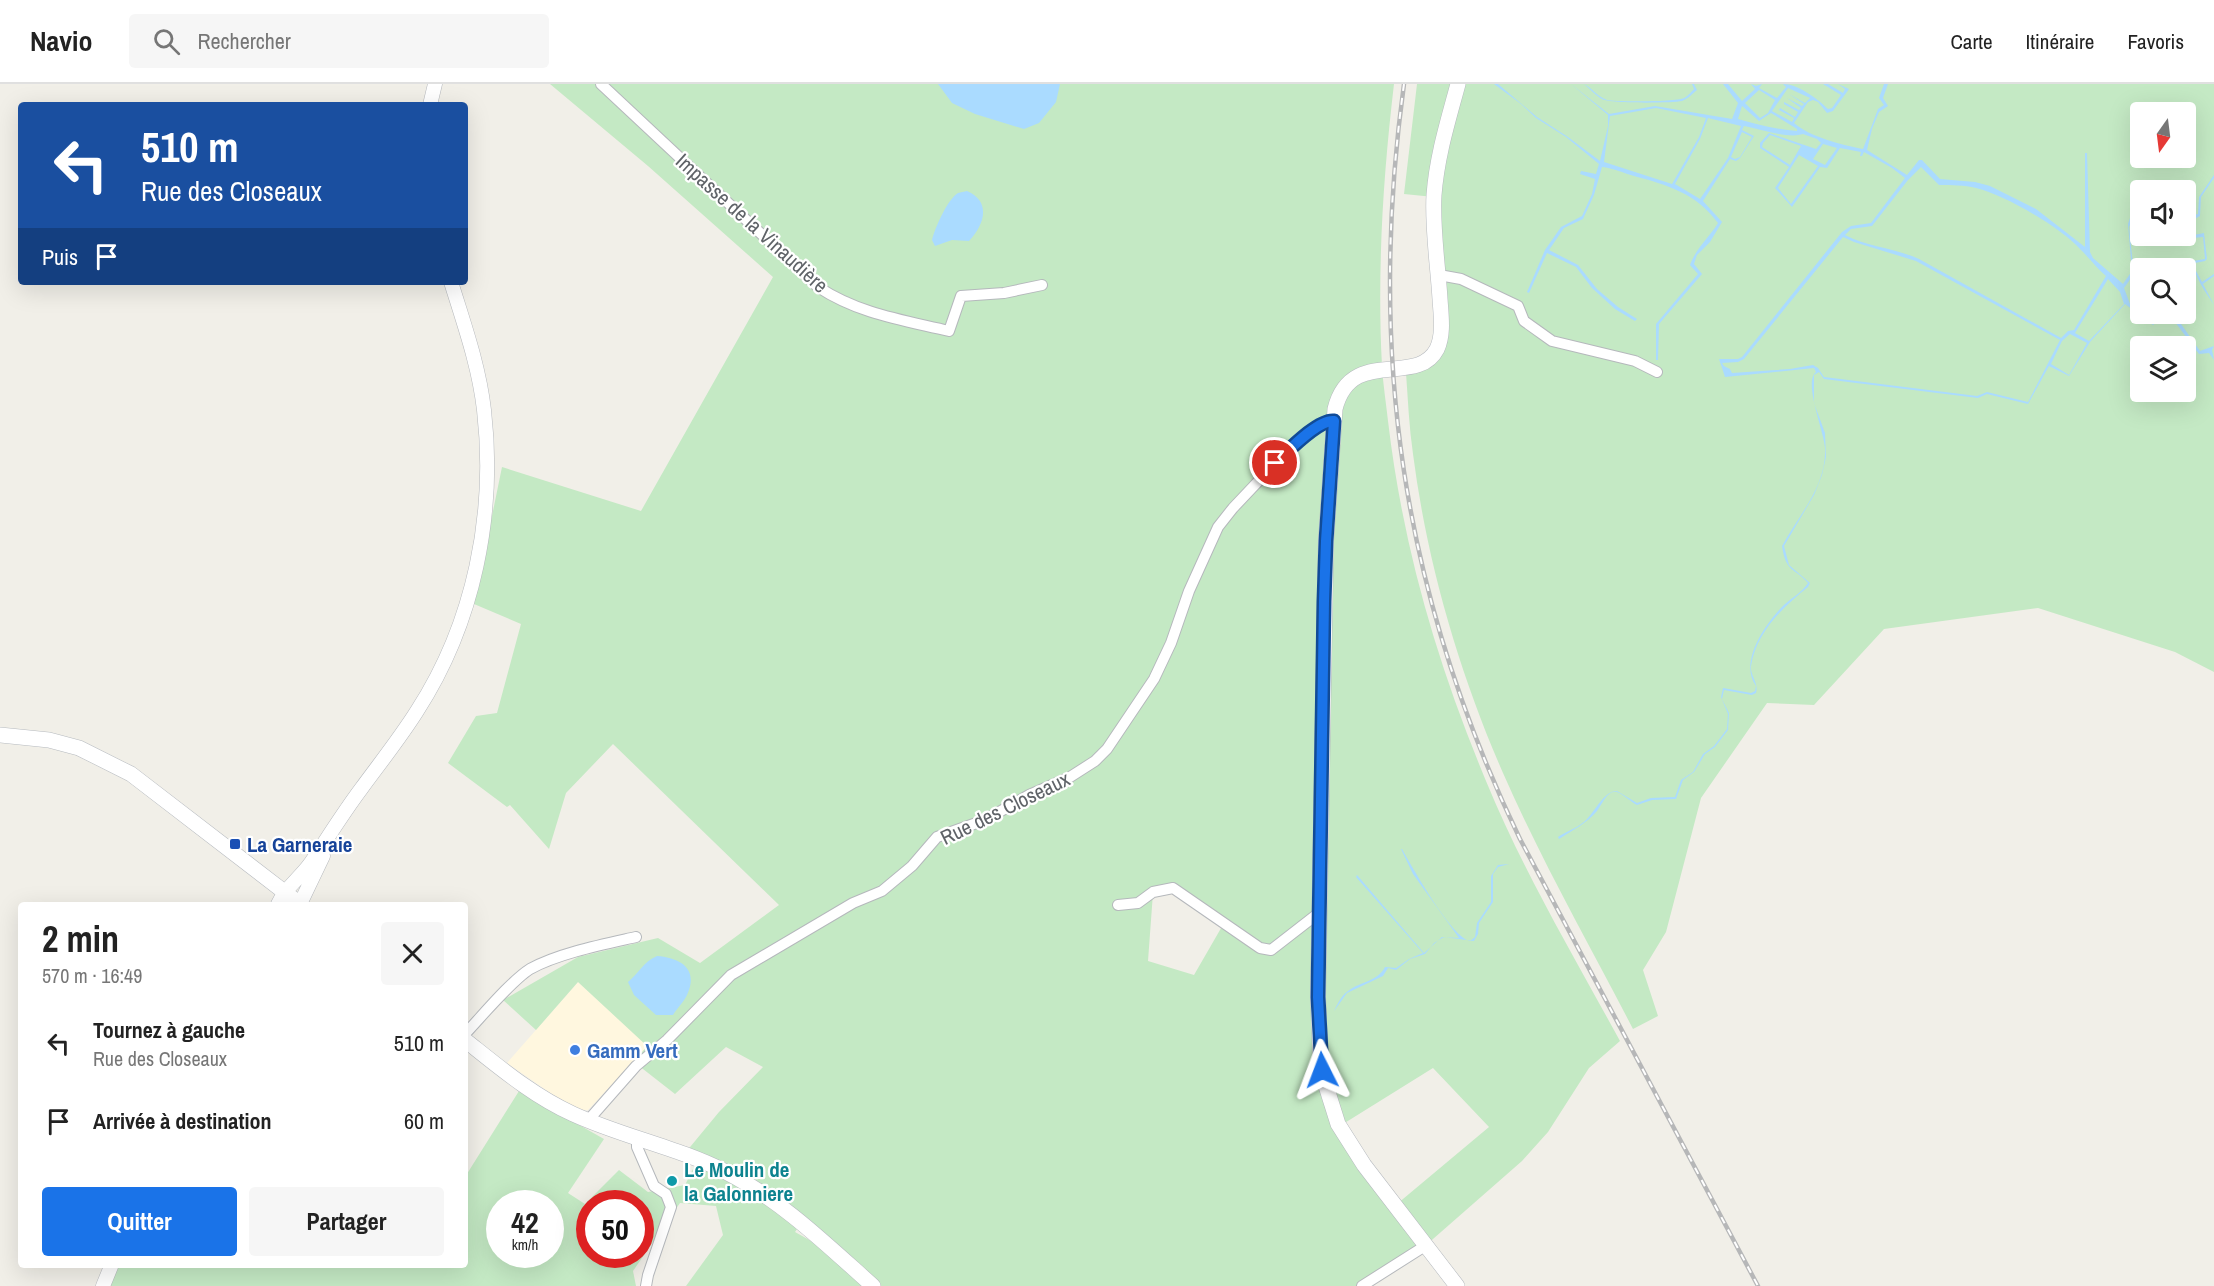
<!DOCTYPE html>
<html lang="fr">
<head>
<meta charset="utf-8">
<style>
  :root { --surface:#fff; --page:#f6f6f6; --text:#222; --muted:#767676; --line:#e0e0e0; --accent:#1a73e8 }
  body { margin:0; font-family:"Archivo Narrow",sans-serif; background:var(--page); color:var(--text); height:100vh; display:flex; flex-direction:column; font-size:22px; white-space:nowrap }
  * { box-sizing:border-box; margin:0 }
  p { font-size:20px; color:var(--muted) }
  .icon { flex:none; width:33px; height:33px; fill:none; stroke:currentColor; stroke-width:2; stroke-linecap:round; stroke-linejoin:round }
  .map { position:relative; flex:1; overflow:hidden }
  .sheet { position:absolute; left:18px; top:818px; width:450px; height:366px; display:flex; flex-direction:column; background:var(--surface); border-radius:6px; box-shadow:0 6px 24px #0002 }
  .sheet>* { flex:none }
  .top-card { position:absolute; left:18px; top:18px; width:450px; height:183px; border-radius:6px; box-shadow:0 6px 24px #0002; background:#1a4fa0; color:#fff; overflow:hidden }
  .needle { width:39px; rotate:194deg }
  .fabs { position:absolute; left:2130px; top:18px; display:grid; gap:12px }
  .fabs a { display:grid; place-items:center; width:66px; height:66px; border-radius:6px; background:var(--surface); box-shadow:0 6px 24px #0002; font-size:30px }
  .speed { position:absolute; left:486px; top:1106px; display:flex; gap:12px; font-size:30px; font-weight:700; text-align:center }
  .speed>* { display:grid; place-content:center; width:78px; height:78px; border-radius:50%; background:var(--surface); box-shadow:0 6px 24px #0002; line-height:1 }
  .speed small { font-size:15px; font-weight:400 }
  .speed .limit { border:9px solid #d22; background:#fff; color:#111 }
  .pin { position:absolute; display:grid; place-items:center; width:51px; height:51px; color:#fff; margin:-26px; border:3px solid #fff; border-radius:50%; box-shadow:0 2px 6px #0007 }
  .me { position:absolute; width:66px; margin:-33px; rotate:357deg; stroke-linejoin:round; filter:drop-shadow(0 0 4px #0008) }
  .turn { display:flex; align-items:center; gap:21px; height:126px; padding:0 24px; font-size:27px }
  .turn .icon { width:78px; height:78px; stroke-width:2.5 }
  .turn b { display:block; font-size:42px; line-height:51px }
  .then { display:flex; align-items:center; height:57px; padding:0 24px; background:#0003; gap:12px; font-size:22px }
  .round { display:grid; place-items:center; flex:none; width:63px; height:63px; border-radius:6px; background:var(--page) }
  .headline { display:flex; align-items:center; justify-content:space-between; height:102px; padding:0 24px }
  h1 { font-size:36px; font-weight:700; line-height:45px }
  .button { display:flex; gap:12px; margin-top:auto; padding:12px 24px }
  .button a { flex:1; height:69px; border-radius:6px; background:var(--accent); color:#fff; font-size:24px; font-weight:700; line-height:69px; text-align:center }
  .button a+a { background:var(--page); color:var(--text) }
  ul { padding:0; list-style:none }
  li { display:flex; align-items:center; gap:18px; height:78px; padding:0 24px }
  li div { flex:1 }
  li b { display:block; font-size:22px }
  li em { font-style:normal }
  header { display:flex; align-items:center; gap:36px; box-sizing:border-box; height:84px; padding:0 30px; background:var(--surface); border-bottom:2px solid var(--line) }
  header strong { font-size:28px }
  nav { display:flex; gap:33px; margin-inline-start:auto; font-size:21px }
  .search { width:420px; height:54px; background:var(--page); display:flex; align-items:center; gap:15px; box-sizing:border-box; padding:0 21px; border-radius:6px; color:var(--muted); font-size:22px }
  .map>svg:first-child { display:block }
</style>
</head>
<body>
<header>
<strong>Navio</strong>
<div class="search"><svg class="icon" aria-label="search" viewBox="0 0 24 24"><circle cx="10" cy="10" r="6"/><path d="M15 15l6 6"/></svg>Rechercher</div>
<nav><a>Carte</a><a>Itinéraire</a><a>Favoris</a></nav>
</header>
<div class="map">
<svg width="2214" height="1202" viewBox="0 0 2214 1202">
  <rect width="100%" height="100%" fill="#f1efe8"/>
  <path fill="#fff7df" d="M578,898l70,64 -60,64h-13l-68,-47z"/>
  <path fill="#c4e9c4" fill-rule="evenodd" d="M550,0h844c-11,93 -17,188 -12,282 1,18 4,37 6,55 15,127 49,242 98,360 37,90 87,174 134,260l-31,27 -41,64 -26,29 -97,85 -63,40h-676l37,-51 -7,-29 -36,-3 -47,68 3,15h-538l10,-21 357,-1v-87l54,-86 85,48 -36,54 17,11 34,-34 29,22 37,-7 10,-20 -14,-7 38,-46 44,-45 -37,-20 -51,47 -41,-32 13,-16 -69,-64 -42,48 -33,-30 75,-43 80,-19 42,25 79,-58 -166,-161 -47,49 -17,56 -39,-44 -3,2 -59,-44 28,-47 21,-3 24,-89 -47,-20 28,-137 139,44 132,-234 -125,-111zM1173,804l51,35 -30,52 -46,-14 5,-68zM1433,984l56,59 -92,77 -54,-80zM771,1105l67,66v1l-43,-24 6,-9zM500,1119h50v51h-50zM590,1119h50v51h-50z
    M1417,0h797v588l-39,-20 -137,-44 -154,21 -70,76 -47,-2 -66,95 -35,134 -23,38 15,46 -25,13c-44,-85 -92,-169 -130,-256 -44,-101 -76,-210 -90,-319 -4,-27 -5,-54 -7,-81l31,-25 -3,-151 -30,-3zM2140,28h46v46h-46zM2140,106h46v46h-46zM2140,184h46v46h-46zM2140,262h46v46h-46z"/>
  <path fill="#aadbff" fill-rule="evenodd" d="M938,0h122l-4,18 -17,21 -15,6 -49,-15 -23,-11z
    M1494,0h4l39,33 31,20 32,24 8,-35v-11l-37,-31 38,30 46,-8 77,13 6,-16 -15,-19h5l14,17 13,-12 -4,-5 5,2 6,-2 -3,4 18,10 9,-11 -3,-3c14,0 34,14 45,25l4,-1 9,-13 -18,-11h5l15,9 2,-4 -7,-5 11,5 -16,22 -6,2 -9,-11 -5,-2 -5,2 -14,21c16,14 48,22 69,26l15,-40 6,-4 -5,-7 5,-14h4l-5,14 5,8 -9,6 -7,17 -5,21 40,25 12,-15h3l18,19 35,3 15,4 46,23 49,38v-94h2l3,99 3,6 30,26 9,-13 -4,-47 2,-6 10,-14 -11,23 5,47 -10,14 6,16 23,17 9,-7h5l-14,11 -28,-21 -35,38 -21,34 -20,-10 -21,38 -41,-10 -9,4 -154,-19 -5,-7 -5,3v28l11,30 1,24 -4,18 -8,20 -30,51 5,19 21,18 -2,4c-25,20 -52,45 -57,79 -1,10 8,17 5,27l-4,2 -28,-5 -2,9 7,14 -1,17 -13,17 -10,7 -11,18 -11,8 -7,19 -24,1 -15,5c-6,-3 -14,-11 -20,-13 -10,-2 -15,13 -20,19 -10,12 -24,19 -38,28l-1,-2c9,-6 22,-10 29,-18 9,-9 17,-28 30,-28l20,12 14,-5 24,-1 6,-17 12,-8 10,-18 11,-8 13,-17 1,-15 -7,-17 2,-9 28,5 4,-2 1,-5c-17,-23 8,-60 25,-78 8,-9 21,-15 27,-25 -14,-16 -22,-10 -26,-37 17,-31 45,-61 43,-98 -1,-17 -22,-66 -9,-76l-2,-4 -89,9 -6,-18h19l4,-2 100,-125 9,-6 20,-3 34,-45 -13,-10 -28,-16 -2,4h-2l1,-4 -21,-4 -13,20 -7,-1 -28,40 -17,-19 14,-21 -29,-19v-5l9,-10 47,16 5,-6 -4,-4 -14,-5c-15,5 -43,-5 -59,-8l-2,4 12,6 -14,22 -4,3 -6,-2 -27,42 19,21 -12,20 -13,13 -3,9 8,10 -43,50 -1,36h-2v-36l42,-50 -8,-9c6,-17 19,-27 28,-42 -22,-30 -51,-38 -84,-47 -11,-3 -21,-8 -32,-9l-8,28 -11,24 -19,9 -15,22 29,15 19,24 21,18 19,12 -2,2 -20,-12 -23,-21 -16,-21 -29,-14 -18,40 -2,-1 18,-42 16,-23 21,-11 10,-22 3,-15 -15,-5 1,-3 15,3 3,-10 -33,-27 -30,-19 -15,-14zM1788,4l22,10 -5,5 -16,-9 15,10 -2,2 -15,-8 14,10 -2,2 -15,-8v2l14,8 -3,5 -15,-9 -1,2 15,8 -2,4 -20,-11zM1759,6l16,10 -7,13 -8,5 -15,-15zM1742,22l17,15 12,-8 26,16v2c-18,-1 -41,-7 -59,-12zM1656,24l50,10 -7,19 -27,47 -68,-22 6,-46zM1708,34l33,8 -13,32 -28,41 -25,-15 25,-45zM1742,48l10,5 -12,20 -5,2 -4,-2zM1770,51l31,11 -11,19 -28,-18 1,-4zM1823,60l14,4 -12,17 -12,-6zM1799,71l19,11 -27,38 -13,-16zM1921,83l18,18c13,0 25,0 37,3 27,6 86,40 104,61 10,10 15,17 26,27l-32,54 -6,1 -7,7 -142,-79c-24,-11 -51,-12 -74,-24l6,-6 21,-3 36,-46zM1843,153l11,5 62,19 144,79 -32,62 -41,-10 -10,4 -153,-19 -6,-9 -5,-3 -23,4 -58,4 -2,-4 -6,-3 -2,-3 16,-1 6,-3zM2108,195l12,13 4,12 -35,37 -14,-8zM2070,250l17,9 -18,32 -18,-11 11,-23z
    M1584,0c8,4 14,13 23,16 8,2 70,2 77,-2 3,-1 7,-6 10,-9l-2,-5h2l3,6c-4,3 -9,9 -15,11 -9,2 -72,3 -80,-2 -6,-3 -12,-10 -18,-15z
    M2214,91v3l-13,19 -1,19 -9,5 3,14 10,-2 3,26 -2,2 -10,2 1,8 6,11 12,-8v2l-11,8 11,21c-9,-14 -20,-28 -21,-44l12,-2 -2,-22 -10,1 -7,-24 5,2 7,-2 1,-17z
    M967,107c25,11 17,34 2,50l-17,-1 -17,6 -3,-6c3,-12 15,-40 26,-47 3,-1 6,-1 9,-2z
    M2169,230h5l26,37 14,-5 -2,4 2,10 -5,-7 -10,1z
    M1401,765h1c10,18 50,89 68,92l5,-4 2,-14 14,-21v-26l7,-11 11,-1 -11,3 -5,7v28l-14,21 -1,11 -4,7 -30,-4 -10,6 -9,11 -15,5 -14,11 -8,-2 -5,8 -36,17 -13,18 -7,2 7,-2c4,-8 7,-15 14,-20 13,-10 29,-9 37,-24l11,1 13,-9 14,-6 -67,-76 1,-2 67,78 18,-16 17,1 -46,-64z
    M657,872c24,2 42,13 30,39 -3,7 -10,13 -14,20h-17l-22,-20 -6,-13c11,-9 15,-20 29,-26z"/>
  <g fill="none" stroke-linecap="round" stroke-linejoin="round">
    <g stroke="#b5b8bc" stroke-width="12">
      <path id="minor" d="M601,0l217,203c41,27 85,33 131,44l12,-35 43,-3 38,-8
        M1439,191l22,4 57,27 6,15 28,20 83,20 22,11
        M1118,821l20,-2 15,-11 20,-4 87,60 11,2 49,-38
        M465,950c17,-18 46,-53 65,-65 29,-16 75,-25 106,-32
        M590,1037l2,-5 44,-50 31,-26 64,-65 122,-72 29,-12 30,-25 25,-29 48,-17 44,-25 41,-18 25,-16 12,-12 47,-70 17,-36 18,-52 29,-64 15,-19 51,-54 40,-32 10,-1
        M637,1053v10l17,39 12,8 5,13 -23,68 -2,11
        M1362,1202l63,-40"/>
    </g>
    <g stroke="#b5b8bc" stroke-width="15">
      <path id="tertiary" d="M430,21l5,-21
        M278,820c7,-16 21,-25 32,-40 17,-25 33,-51 51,-75 19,-26 39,-51 56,-78 57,-88 79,-197 67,-301 -5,-44 -20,-86 -33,-128
        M300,820l23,-48
        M103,1202l9,-22"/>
    </g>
    <g stroke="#b6babf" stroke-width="16">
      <path id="secondary" d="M0,651l49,5 30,8 52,26 169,130
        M465,956c34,27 68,56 108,74 50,23 104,33 153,58 55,28 101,73 147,114
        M1457,1202l-93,-121 -26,-41 -17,-54 -3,-73 8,-456 9,-132c16,-64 82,-21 102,-60 7,-15 4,-34 3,-50 -2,-33 -8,-72 -6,-104 3,-39 14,-74 24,-111"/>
    </g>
    <use href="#minor" stroke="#fff" stroke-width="10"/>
    <use href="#tertiary" stroke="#fff" stroke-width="14"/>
    <use href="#secondary" stroke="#fff" stroke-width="15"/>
    <g stroke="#b6b7b8" stroke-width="4.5">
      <path id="rail" d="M1404,0c-37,269 -2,510 116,755l238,447"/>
    </g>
    <use href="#rail" stroke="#fff" stroke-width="2" stroke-dasharray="7" stroke-linecap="butt"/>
  </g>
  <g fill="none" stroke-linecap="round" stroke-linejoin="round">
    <g stroke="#114b97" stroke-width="15">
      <path id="route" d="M1275,379c12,-11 43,-44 59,-42l-8,120 -2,60 -6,396 4,73"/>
    </g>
    <use href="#route" stroke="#1a73e8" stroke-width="10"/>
  </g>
  <rect fill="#1a4fb4" stroke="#fff" stroke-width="2" x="229" y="754" width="12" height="12" rx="3"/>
  <circle fill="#3f7fe0" stroke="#fff" stroke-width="2" cx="575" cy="966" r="6"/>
  <circle fill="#0f9aa8" stroke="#fff" stroke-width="2" cx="672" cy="1097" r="6"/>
  <g text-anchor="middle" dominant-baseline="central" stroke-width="4.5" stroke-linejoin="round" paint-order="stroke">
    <g font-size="21" fill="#5f6368" stroke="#fff">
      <text transform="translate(752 139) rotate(42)">Impasse de la Vinaudière</text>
      <text transform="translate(1005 724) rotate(-26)">Rue des Closeaux</text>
    </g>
    <g font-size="21" font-weight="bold" fill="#164399" stroke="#fff" text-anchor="start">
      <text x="247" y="760">La Garneraie</text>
    </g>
    <g font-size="21" font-weight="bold" fill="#366cbe" stroke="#fff" text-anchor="start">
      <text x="587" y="966">Gamm Vert</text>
    </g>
    <g font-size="21" font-weight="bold" fill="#0d838f" stroke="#fff" text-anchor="start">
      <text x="684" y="1085">Le Moulin de<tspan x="684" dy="24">la Galonniere</tspan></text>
    </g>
  </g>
</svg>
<div class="fabs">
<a><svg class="needle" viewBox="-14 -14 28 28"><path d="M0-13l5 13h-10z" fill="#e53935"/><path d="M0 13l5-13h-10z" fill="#767676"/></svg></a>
<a><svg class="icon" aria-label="sound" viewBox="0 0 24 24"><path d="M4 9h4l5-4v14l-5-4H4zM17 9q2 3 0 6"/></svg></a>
<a><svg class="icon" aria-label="search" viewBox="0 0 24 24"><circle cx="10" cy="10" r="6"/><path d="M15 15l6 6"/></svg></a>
<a><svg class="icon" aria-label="layers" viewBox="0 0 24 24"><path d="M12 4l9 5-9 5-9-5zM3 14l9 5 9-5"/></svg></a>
</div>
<div class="speed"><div>42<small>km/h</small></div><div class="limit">50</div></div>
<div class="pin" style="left:1275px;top:379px;background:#d93025"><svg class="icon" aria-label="arrive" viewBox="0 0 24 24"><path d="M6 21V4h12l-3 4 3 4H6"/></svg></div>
<svg class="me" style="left:1322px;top:986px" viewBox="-20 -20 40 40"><path d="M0-17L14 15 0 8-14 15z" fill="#1a73e8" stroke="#fff" stroke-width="4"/></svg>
<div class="top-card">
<div class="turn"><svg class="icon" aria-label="left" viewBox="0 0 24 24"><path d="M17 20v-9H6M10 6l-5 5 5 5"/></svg><div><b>510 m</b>Rue des Closeaux</div></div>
<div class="then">Puis<svg class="icon" aria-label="arrive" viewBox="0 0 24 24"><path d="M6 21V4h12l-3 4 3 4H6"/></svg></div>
</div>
<section class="sheet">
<div class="headline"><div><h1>2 min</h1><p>570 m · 16:49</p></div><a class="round"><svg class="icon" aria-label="close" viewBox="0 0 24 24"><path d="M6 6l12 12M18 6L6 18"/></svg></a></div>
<ul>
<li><svg class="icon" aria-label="left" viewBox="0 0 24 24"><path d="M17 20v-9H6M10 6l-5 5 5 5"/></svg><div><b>Tournez à gauche</b><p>Rue des Closeaux</p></div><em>510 m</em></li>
<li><svg class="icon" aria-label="arrive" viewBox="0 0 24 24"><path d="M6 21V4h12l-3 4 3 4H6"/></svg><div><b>Arrivée à destination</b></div><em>60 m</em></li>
</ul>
<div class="button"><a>Quitter</a><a>Partager</a></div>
</section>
</div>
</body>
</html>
